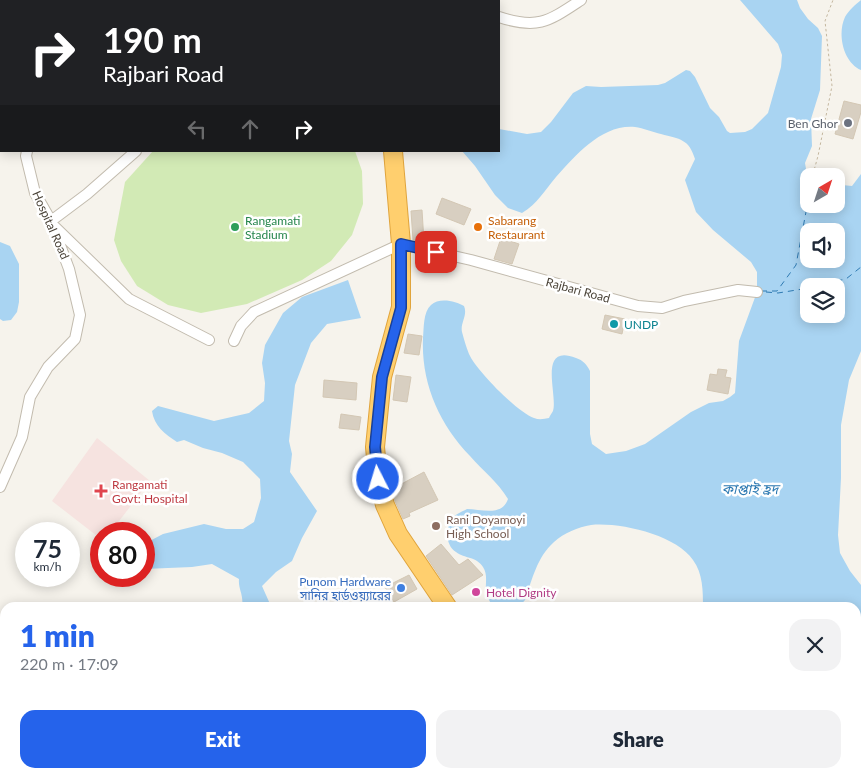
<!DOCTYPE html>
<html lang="en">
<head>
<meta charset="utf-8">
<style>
  :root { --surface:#fff; --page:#f2f2f3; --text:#1f2937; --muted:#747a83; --accent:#2563eb }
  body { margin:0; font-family:Lato,"Noto Sans Bengali",sans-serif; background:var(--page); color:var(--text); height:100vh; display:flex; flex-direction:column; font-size:19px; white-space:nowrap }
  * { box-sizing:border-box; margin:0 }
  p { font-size:16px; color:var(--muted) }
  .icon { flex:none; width:28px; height:28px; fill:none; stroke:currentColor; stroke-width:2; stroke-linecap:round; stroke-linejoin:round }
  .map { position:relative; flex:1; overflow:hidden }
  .drawer { position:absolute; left:0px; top:602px; width:861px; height:176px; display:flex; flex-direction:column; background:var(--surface); border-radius:15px 15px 0 0; box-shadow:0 2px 12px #0003 }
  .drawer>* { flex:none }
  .hud { position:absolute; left:0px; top:0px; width:500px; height:152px; box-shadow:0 2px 12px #0003; background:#202124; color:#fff; overflow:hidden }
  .needle { width:32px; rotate:39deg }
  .fabs { position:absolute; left:800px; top:168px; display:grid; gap:10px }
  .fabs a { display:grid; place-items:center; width:45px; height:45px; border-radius:10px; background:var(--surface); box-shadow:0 2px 12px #0003; font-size:25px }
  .speed { position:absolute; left:15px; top:522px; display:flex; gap:10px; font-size:25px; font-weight:700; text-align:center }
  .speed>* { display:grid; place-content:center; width:65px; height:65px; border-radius:50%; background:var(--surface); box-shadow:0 2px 12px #0003; line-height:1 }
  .speed small { font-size:12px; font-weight:400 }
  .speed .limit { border:8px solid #d22; background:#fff; color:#111 }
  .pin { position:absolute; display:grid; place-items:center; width:42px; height:42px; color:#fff; margin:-21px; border-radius:10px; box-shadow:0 2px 8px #0006 }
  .me { position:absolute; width:55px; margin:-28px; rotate:355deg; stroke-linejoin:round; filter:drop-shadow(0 0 4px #0008) }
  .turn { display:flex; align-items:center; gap:18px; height:105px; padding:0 20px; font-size:22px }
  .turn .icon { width:65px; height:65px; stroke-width:2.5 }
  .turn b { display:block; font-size:35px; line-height:42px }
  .lanes { display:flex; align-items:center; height:48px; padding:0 20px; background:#0003; justify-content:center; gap:25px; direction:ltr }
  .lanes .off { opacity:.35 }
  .round { display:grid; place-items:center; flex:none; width:52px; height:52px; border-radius:15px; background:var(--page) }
  .head { display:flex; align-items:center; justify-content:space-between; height:85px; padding:0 20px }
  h1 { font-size:30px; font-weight:800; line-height:38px; color:var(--accent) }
  .primary-button { display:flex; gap:10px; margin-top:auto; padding:10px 20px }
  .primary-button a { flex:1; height:58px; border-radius:15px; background:var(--accent); color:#fff; font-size:20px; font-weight:800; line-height:58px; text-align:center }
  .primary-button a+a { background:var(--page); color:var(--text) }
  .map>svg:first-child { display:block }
</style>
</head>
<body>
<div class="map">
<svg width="861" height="778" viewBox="0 0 861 778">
  <rect width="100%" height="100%" fill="#f6f3ec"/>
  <path fill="#f6e3e0" d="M97,438l53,43 -41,53h-8v5l-49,-38z"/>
  <path fill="#d2eab5" d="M153,151h202l7,20 1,33 -11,31 -21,26 -29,19 -55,24 -46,9 -33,-8 -31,-19 -16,-25 -7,-21 11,-58z"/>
  <path fill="#a9d4f2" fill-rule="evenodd" d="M740,0h57l3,8 8,11 10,9 4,8 -2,54 -9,29 1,27 -7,17 1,6 12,7h-9v28h27v-21l6,2 10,1 9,-12v177l-12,29 -8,45v53l-3,57 2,18 10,18 11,14v193h-18l4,-4h9v-166l-153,-1c0,-15 0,-34 -10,-47 -17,-25 -73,-38 -102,-35 -13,2 -27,8 -37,17 -17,15 -22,38 -29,58l-6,7h-25c-15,-17 -3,-27 -11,-40 -7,-11 -18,-8 -27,-15 -10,-6 -11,-22 -5,-32 3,-5 10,-8 16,-11 14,0 35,8 41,-10 -10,-17 -25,-28 -38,-43 -31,-32 -49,-73 -47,-118 1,-10 0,-26 8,-33 8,-8 25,-4 33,1 4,9 -4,17 -2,26 2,7 4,15 7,22 7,16 48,58 65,64 5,2 10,1 15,0 1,-3 3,-5 4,-7 5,-16 -16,-68 23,-53 7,2 11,7 14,13v63l2,10 14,10 20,-3 19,-7 46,-32 18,-9 14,-2 7,-4 5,-4 4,-52 18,-49v-20l-6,-10 -38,-32 -17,-18 -11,-32 10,-21c-6,-20 -15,-20 -34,-25 -8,-2 -18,-6 -26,-7 -33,-3 -59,28 -79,50 -12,14 -18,26 -34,36l-14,-5 -13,-13 -20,-29 -13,-15h37v-22l28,5 14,-2 10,-10 22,-29 13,-7 15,1 57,-2 7,-2 21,-13 4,1 5,6 15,31 9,9 8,14 3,2 15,-1 7,-3 16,-16 13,-46 1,-12 -4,-11zM809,231h27v28h-27zM809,286h27v28h-27z
    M861,0v70c-18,-8 -24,-36 -16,-53 3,-6 11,-13 16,-17z
    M0,242l10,4 9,18v38l-2,10 -6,8 -8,1 -3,-2z
    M348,280l13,38 -34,6 -16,19 -16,42 -6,56 3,13 -2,18 27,39 -15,27 -10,23 -16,11 -14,14 8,18 5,3h-33c2,-12 -4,-18 -3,-28l-27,-15 -20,3 -48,2v-25l19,-10 41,-10 22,5h17l11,-7 7,-24 -1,-19 -17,-17 -21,-9 -19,-5 -19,-8 -7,2c-12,-8 -23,-16 -25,-31l6,-5 56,15 35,-8 15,-12 1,-18 -3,-20 3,-18 18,-32 19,-16z
    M0,652l5,1v121h36l-9,4h-32z
    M90,774h39l1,4h-39z
    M237,774h62l5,4h-62z
    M540,774h48l-1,4h-46z"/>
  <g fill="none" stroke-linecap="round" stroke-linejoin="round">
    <path stroke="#2e7ab2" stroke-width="1" stroke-dasharray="6 5" stroke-linecap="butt" d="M813,176v-2
      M815,286l31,-7 15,-12
      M761,291h16l19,-26 13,-69
      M766,292l12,1 31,-5"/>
  </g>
  <path fill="#d8cfc1" stroke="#d3c7b4" d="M844,101l17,4v7l-8,27 -18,-5z
    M442,198l29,11 -7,16 -28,-11z
    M422,210l2,32 -11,-2 -2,-29z
    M501,238l18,6 -7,20 -18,-5z
    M605,315l20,4 -3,15 -20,-5z
    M408,334l14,2 -3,19 -15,-2z
    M718,369l9,1 -2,7 6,1 -3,16 -21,-4 3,-16 7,1z
    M396,375l15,2 -4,25 -14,-2z
    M324,380l33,3 -1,17 -33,-3z
    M341,414l20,3 -2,13 -20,-2z
    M424,472l14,28 -29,13 1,3 -7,3 -8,-18 -3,-12z
    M441,544l18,21 9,-6 15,16 -31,20 -26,-39z
    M409,575l8,14 -23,13 -9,-15z"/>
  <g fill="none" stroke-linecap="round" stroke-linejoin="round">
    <g stroke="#c2bbae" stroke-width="12">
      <path id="street" d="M499,17c39,13 50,4 82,-17
        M51,221l36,-27 49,-43
        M55,227l74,72 80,41
        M234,341l7,-15 13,-14 147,-68 70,16 167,46 24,2 22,-7 54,-11 19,2
        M0,487l22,-50 8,-40 18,-30 27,-28 5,-24 -11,-46 -18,-48 -16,-28 -9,-37 1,-5
        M441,774l18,4"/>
    </g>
    <g stroke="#e0a43c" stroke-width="20">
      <path id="highway" d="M129,1v-1
        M393,151l8,93v63l-19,70 -7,70 3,32 7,26 13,29 50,74
        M488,774v4"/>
    </g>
    <path stroke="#c4b79f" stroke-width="1" stroke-dasharray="2.5 2.5" stroke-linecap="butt" d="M813,174l5,-18 14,-70 -7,-65 8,-21"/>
    <use href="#street" stroke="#fff" stroke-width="10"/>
    <use href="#highway" stroke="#ffcf6e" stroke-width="18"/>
  </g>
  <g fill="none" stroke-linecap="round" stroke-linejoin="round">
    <g stroke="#184099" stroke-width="12">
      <path id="route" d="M378,479l-3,-32 7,-70 19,-69v-64l35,8"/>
    </g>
    <use href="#route" stroke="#2563eb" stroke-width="9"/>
  </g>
  <circle fill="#6b7280" stroke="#fff" stroke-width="2" cx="848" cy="123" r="5"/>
  <circle fill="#2e9e5b" stroke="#fff" stroke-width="2" cx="235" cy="227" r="5"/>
  <circle fill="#e8710a" stroke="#fff" stroke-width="2" cx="478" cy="227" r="5"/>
  <circle fill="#0f9aa8" stroke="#fff" stroke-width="2" cx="614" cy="324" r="5"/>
  <path fill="#e0444e" stroke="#fff" stroke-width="2" d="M98.5 483.5h5v5h5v5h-5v5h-5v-5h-5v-5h5z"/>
  <circle fill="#8d6e63" stroke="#fff" stroke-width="2" cx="436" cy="526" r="5"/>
  <circle fill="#3f7fe0" stroke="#fff" stroke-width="2" cx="401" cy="588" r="5"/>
  <circle fill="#d1479c" stroke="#fff" stroke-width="2" cx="476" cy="592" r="5"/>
  <g text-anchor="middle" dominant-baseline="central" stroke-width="5" stroke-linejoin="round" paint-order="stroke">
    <g font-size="12" fill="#5b616d" stroke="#fff" text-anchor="end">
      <text x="838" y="123">Ben Ghor</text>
    </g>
    <g font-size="12" fill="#27864d" stroke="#fff" text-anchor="start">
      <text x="245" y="220">Rangamati<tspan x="245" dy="14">Stadium</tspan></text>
    </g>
    <g font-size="12" fill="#c56008" stroke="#fff" text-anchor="start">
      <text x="488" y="220">Sabarang<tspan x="488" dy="14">Restaurant</tspan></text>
    </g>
    <g font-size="12" fill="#4b4439" stroke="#fff">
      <text transform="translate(51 225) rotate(66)">Hospital Road</text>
      <text transform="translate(578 290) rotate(15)">Rajbari Road</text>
    </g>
    <g font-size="12" fill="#0d838f" stroke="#fff" text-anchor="start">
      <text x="624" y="324">UNDP</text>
    </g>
    <g font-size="12" fill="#be3a42" stroke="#fff" text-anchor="start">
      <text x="112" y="484">Rangamati<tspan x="112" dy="14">Govt: Hospital</tspan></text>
    </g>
    <g font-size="12" fill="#785e54" stroke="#fff" text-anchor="start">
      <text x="446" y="519">Rani Doyamoyi<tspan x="446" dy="14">High School</tspan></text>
    </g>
    <g font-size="12" fill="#366cbe" stroke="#fff" text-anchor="end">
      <text x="391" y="581">Punom Hardware<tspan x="391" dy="14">সানির হার্ডওয়্যারের</tspan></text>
    </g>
    <g font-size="12" fill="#b23c85" stroke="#fff" text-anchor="start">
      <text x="486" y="592">Hotel Dignity</text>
    </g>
    <g font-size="14" font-style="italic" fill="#2e7ab2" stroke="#fff">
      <text x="750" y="488">কাপ্তাই হ্রদ</text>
    </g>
  </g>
</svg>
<div class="fabs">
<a><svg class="needle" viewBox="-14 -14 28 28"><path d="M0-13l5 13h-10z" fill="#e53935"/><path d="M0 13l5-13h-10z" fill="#747a83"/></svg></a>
<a><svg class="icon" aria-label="sound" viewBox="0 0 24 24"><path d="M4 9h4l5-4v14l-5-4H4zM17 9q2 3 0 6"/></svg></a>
<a><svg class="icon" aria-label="layers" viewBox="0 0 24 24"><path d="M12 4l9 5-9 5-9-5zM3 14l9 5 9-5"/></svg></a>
</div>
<div class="speed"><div>75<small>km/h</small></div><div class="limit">80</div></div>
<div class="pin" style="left:436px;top:252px;background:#d93025"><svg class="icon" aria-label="arrive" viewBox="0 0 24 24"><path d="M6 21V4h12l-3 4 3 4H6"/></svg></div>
<svg class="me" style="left:378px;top:479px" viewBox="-20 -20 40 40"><circle r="17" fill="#2563eb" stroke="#fff" stroke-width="3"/><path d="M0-11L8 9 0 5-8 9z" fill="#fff"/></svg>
<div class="hud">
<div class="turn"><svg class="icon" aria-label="right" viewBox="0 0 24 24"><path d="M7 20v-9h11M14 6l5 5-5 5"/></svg><div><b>190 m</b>Rajbari Road</div></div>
<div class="lanes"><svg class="icon off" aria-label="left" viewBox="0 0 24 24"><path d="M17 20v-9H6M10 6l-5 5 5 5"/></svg><svg class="icon off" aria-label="ahead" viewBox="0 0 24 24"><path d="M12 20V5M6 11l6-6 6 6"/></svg><svg class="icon" aria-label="right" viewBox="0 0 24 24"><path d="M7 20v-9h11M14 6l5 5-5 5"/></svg></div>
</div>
<section class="drawer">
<div class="head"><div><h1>1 min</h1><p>220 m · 17:09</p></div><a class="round"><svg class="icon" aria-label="close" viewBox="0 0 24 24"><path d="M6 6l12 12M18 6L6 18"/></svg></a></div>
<div class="primary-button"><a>Exit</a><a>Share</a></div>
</section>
</div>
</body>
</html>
